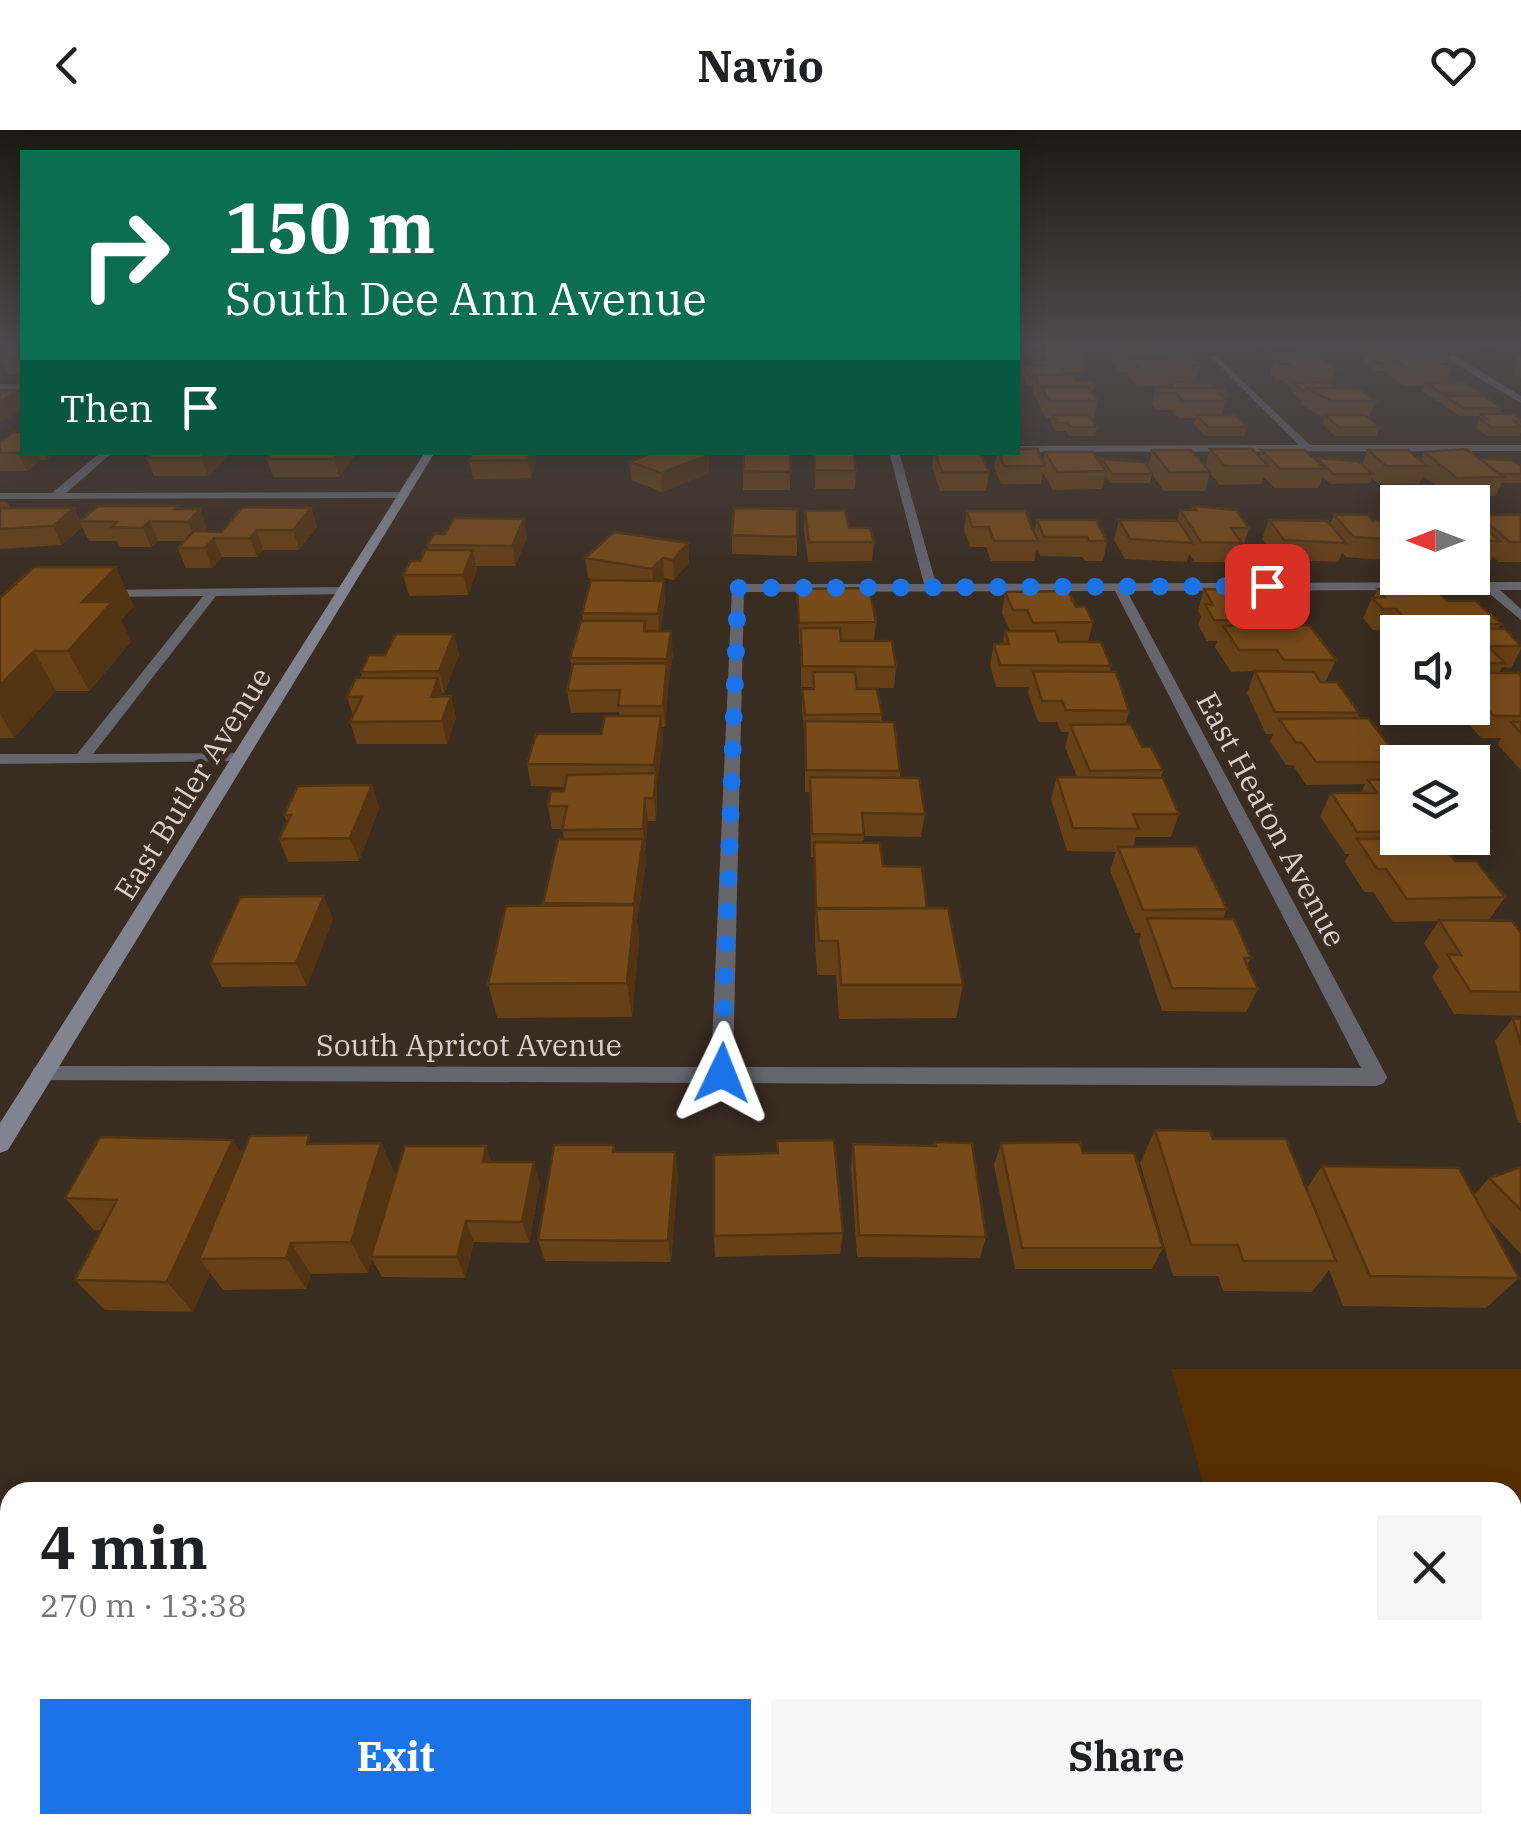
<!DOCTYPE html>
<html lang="en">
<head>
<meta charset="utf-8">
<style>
  :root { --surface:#fff; --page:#f6f6f6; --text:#202124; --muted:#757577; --accent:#1a73e8 }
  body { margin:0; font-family:"IBM Plex Serif",serif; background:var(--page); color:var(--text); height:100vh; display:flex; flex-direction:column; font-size:38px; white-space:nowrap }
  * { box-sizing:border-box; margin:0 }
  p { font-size:32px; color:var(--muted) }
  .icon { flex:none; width:55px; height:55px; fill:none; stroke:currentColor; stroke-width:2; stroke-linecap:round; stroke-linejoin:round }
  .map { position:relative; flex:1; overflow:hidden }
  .side { position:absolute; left:0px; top:1352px; width:1522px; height:352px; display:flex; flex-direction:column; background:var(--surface); border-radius:30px 30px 0 0; box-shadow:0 5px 25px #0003 }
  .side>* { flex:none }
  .banner { position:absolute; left:20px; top:20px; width:1000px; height:305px; border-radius:0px; box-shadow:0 5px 25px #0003; background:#0b6e4f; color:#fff; overflow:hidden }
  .needle { width:65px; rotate:270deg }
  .buttons { position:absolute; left:1380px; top:355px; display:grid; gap:20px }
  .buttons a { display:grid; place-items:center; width:110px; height:110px; border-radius:0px; background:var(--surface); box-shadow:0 5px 25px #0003; font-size:50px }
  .pin { position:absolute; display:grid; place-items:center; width:85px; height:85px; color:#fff; margin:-42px; border-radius:20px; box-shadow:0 5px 15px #0006 }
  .me { position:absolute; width:110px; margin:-55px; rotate:2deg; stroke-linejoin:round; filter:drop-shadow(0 0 8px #0008) }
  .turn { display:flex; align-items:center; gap:35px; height:210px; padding:0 40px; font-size:45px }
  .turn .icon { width:130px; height:130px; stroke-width:2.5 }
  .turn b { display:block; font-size:70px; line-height:85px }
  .then { display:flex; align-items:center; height:95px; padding:0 40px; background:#0003; gap:20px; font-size:38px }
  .round { display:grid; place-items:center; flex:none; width:105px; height:105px; border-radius:0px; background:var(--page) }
  .head { display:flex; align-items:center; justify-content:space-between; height:170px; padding:0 40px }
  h1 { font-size:60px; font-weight:700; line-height:75px }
  .button { display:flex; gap:20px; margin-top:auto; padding:20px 40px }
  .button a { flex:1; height:115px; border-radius:0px; background:var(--accent); color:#fff; font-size:40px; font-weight:700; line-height:115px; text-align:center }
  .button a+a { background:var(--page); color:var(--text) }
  header { display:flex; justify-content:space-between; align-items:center; height:130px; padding:0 40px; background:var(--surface); font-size:45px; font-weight:700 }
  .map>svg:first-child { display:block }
</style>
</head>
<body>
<header><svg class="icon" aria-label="back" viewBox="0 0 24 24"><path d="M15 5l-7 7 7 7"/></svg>Navio<svg class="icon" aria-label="heart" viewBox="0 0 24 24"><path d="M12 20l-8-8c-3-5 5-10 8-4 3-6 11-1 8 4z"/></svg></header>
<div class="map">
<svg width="1521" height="1703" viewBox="0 0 1521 1703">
  <rect width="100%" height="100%" fill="#392c20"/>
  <path fill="#572f00" d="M1171,1239h350v464h-218l-2,-8h211v-333h-306z"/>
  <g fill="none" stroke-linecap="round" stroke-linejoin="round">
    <path fill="#64656d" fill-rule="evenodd" d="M344,457l6,4 -2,3 -132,2 -123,158 147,-1 6,2v6l-246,3v-10h77l126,-158 -102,1 -4,-1v-6z
      M0,1583h10v34h-10z
      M912,1695h36l1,8h-36z"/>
    <path fill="#64656d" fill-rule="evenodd" d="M1210,226h6l94,89h211v6l-503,1v-6l281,-1z
      M1449,226h6l66,40v7l-72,-43z
      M0,254h22v6h-22z
      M101,322h12l-47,41 339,-1 5,3 -5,3 -405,1v-6h52z
      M889,322h10l37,132 585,-2v8h-21l21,19v11l-36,-30 -358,1 260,486 -3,6 -8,3 -1342,-6 -3,-6 3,-6 8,-2 669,1 21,-479 6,-4h186zM1115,461l246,477 -628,-1 11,-475z"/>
    <path fill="#818490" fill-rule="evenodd" d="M425,322h10l-427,698 -8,3v-30z"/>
  </g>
  <path fill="#664016" d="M22,216v29h-13l-8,-16 4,-2 -2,-3z
    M1020,216h58l8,10 -3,16h-20l13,9 18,5 -2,7 6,8 -4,17h-4l7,9 -2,9h-26l-3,-5h-10l-5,-8 1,-5h-6l-14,-27 1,-6h-5l-6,-11 1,-8h8l2,-10z
    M1114,216l61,10 -1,3 26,6 -6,18 34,11 -6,21 25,12 -3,9h-39l-11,-12 2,-6h-18l-7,-8h-15l-4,-6 4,-16h12v-2h-30l-10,-11v-3h-8l-9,-11z
    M1253,216h45l-2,6 -13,2 53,16 -6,15 4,3 42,13 -7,17 11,9 -3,9h-42l-13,-13 2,-6 -23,-12 1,-4 -11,-10 1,-5h-2l-6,-6h-8l-6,-6 5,-16h2l1,-3 -5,1z
    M1346,216h41l1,2 -2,6 16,4 51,6 -7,19 34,10 -1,3 23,12 -3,6 22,6v12l-2,4h-32l-11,-8 4,-12h-21l-17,-12 1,-2h-5l-16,-11 2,-5h-21l-16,-12 1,-3h-12l-13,-10 2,-6 -16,-2z
    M1484,216h37v32l-7,-4 4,-11 -3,-2 3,-5h-6z
    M0,311l22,11h36l-10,8h-7l-14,11h-27z
    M1210,319l49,8 2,-7 55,10 46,4 6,-14 53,11 3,-9 97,14v17h-19l-7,13h-47l-25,-20 -4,8h-41l-6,-6 -2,5 -40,1 -7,-7 -4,11h-45l-10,-11 -3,7 -41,1 -10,-12 -5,18h-41l-12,-17 -2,9h-40l-5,-8 -3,14 -49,1 -10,-17 -2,11h-40l-7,-17 3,-15h21l25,10 2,-10 56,13 1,-6 46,8 4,-17 53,16z
    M153,322h77v2l-22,22h-54l-7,-18z
    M273,322h81v4l-15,21h-66l-6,-18z
    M473,322h62l1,9 -5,17 -58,1 -4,-18z
    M709,322v21l-47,19 -31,-12 -2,-18z
    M814,322l42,19 -1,18h-40z
    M934,322l46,1 9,19 -3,19h-46l-8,-24z
    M790,323v37h-47v-19z
    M0,372h7l3,6h64l6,13 98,-15 1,3h21l7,20 -2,2 16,1 90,-24 6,19 -18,23h-36l-6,7h-35l-10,11h-26l-8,-20 7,-7h-27l-7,6h-32l-2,-6h-28l-7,-14 -20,18 -62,4z
    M1193,376l56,22 -6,19h-3l-5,15h-40l-6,-8 -2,8 -62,-3 -11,-19 5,-20 58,1 3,-11h11z
    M805,381l44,17 25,14 -2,19 -64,1 -4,-32z
    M967,381l67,21 3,-12 70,21 -4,20h-18l-3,-4 -42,-1 -3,-7 -3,12h-43l-5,-14h-16l-6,-17z
    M1334,385l64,9v37l-52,-4 -4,-4 -4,9 -61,-3 -15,-20 7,-19 61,4z
    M1478,385h43v47h-22l-6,-6 -3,5h-18v-44l4,3z
    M732,405l65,2v19l-65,-2z
    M527,408l-12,28h-39l1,4 -9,25 -59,1 -6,-21 17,-14 8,-11 -1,-5z
    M688,413l1,19 -15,18 -10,-2 -2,3 3,20 -5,30 13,22 -4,26 -4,48h-3l1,11 -6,46 -1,37h-8l-3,31 1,10 -9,59 2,18 -7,78 -135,1 -9,-34 55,-78v-3l21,-64 -2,-10h-10l-4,-23 16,-15v-4l-33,-1 -4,-22 74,-30 18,-18v-4l-48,1 -4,-22 5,-22 -2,-11 13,-37 -1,-8 16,-33 -10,-2 -3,-20z
    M797,459l79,33 -2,19 22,26 -2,21h-37l25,26 -1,8 19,49v7l25,36 -4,23 -57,-1 -1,7 20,23 44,42 36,77 -7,33 -117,1 -3,-44h-19l-2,-33 -1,-85h-3l-1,-65h-5v-55l-3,-27v-21h10v-2h-11v-43h-2z
    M1204,459l71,32 -2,5 63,34 -10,21 33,32 -2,5 45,44h-4v8l-5,9h5v59h74v-30l19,23 -15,22 -27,1 6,7 50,36 -16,23 32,13v83l-67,-2 -22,-37 7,-10 -15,-24 15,-22 -46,1 -20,-30h-9l-19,-30 4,-8h-4l-25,-38 11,-23h30l4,-9 -59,1 -13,-20h-7l-16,-24 3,-7h-7l-19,-41 8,-22 -24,1 -16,-25 2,-6h-10l-9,-16 3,-9 -3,-6z
    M1378,459l69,12 54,23 -3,5 23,15v5l-10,19 -9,-1 -3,6 22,2v95l-23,-25 3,-7h-20l-26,-30h17v-76h-74v10l-11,-12h-14l-10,-12 9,-20 2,-1z
    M1005,462l71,15 17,15 -5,20 23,24 -1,5 19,40 -4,14 38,45 -2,8 18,36 -8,23h-35l-3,10 94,62 -4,10 28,39 -4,7 11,24 -12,23 -84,-1 -23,-70 2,-8h-6l-25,-63 6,-18 -49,-1 -16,-52 6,-22h20l-12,-30 4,-15h-8l-4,-10h-19l-10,-29 1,-6h-33l-6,-22 4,-21h8l3,-13h5l-8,-18z
    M0,468l134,8 -13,14 10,22 -42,49h-33l-42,47h-14z
    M454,504l5,21 -15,38h-2l1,3h8l5,22 -9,26h-90l-7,-22 3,-7 -6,-18 15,-19 -1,-6 24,-17z
    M372,655l7,23 -20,53 -71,1 -9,-23 8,-17 -3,-7z
    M333,789l-26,67 -85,1 -12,-23z
    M1513,888l8,1v104h-3l-23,-82z
    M1155,1000l58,9 93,50 16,-23 152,29 15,-17 32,-11v87l-35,-37 33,61 -33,30 -143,-2 -14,-36 -17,22 -89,-1 -5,-15h-45l-33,-113z
    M777,1011l66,92 -3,21 -125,3 -1,-21 63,-82z
    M935,1012l51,95 -6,21 -123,-1 -6,-90 2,-23 81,2z
    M381,1013l15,33 96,-14 48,22 -11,59 -55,-1 -9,36 -83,-1 -10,-18 -4,14 -57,1 -5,15 -83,1 -13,-17 -17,39 -88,-2 -30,-30 26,-50h-7l-29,-32 177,-44 72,-10z
    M1001,1013l82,10 80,95 -11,21h-137l-21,-104z
    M614,1015l1,7 63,22 -7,88 -126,-1 -7,-21z"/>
  <path fill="#533412" d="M1286,216h12l-2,6 -23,4 2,-8z
    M1516,216h5v9l-2,-2 -2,3h-5z
    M18,260l4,10v9l-18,12 -4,1v-20z
    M22,320v2h15l4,8 -14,11 -9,-18z
    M44,322h14l-10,8z
    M207,322h23v2l-22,22 -7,-18z
    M339,322h15v4l-15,21 -5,-18z
    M531,322h4l1,9 -5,17 -3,-18z
    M695,322h14v21l-47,19 -1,-19z
    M74,378l8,19 -20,18 -9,-19z
    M311,378l6,19 -18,23 -6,-20z
    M200,379l7,20 -11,12 -8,-19z
    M524,389l3,19 -12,28 -3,-20z
    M150,391l8,20 -7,6 -8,-19z
    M257,400l6,20 -6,7 -7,-19z
    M214,408l8,19 -10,11 -7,-20z
    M688,413l1,19 -15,18 -1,-20z
    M473,420l4,20 -9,25 -5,-20z
    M663,428l1,20 -10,11 -2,-20z
    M116,437l18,39 -13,14 10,22 -42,49 -21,-40 14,-49z
    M664,451l1,20 -6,33 -1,-20z
    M671,501l2,22 -4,26 -4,48 -2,-21 4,-47z
    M454,504l5,21 -15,38 -5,-22z
    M34,521l22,40 -42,47 -14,-24v-29z
    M438,548l6,21 -13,-2z
    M451,566l5,22 -9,26 -5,-23z
    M661,586l2,22 -6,46 -1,37 -2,-23 1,-20 -1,-13z
    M372,655l7,23 -20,53 -9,-23z
    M645,668l3,23 -3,31 -2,-23z
    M643,709l3,23 -9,59 2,18 -7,78 -5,-34 7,-79z
    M324,766l9,23 -26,67 -11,-23z
    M233,1010l21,33 -55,86 11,14 -17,39 -26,-30z
    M381,1013l15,33 -25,81 1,2 -4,14 -17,-31z
    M486,1016l8,22 -11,-6z
    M675,1022l3,22 -7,88 -3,-21z
    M534,1032l6,22 -11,59 -7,-21z
    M466,1091l8,21 -9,36 -8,-21z
    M291,1113l20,31 -5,15 -20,-31z"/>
  <path fill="#774a19" stroke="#533412" stroke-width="2.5" d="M16,216h6v13h-21l10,-5h-8z
    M1040,216h38l8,10h-49l-3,-5h10z
    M1115,216h42l18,10h-52z
    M1278,224h35l7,5 -36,-1z
    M1366,224h30l6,4h-9l-2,6 -12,-1z
    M1193,228l7,7h-8l5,5h-56l-10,-11z
    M1275,228l48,1 13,11h-41l-6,-6h-8z
    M1393,228h50l10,6h-10l8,6h-41z
    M1023,236h36l7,9h-32l1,2h-6z
    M1034,245h38l4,6h14l4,5h-54z
    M1169,252l40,1 4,5h-40z
    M1327,252l7,6h-28l-1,4 -12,-9z
    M1464,252l16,11h-39l-15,-10z
    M1041,258h48l9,13h-48z
    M1156,258h67l5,6h-8l6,7h-44l-6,-8h-16z
    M1306,258h52l18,13h-44z
    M0,260h18l-18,12z
    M1446,266h38l18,12h-39z
    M1481,284h32l8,6v2l-6,-1 6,6h-30l-11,-8h7z
    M1052,285h36l9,12h-26l-3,-4h-11z
    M1197,285h38l12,12h-39z
    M1325,285h40l15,12h-42z
    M22,301v19l-4,3h-18v-12l14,-9z
    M1018,319h19l8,17h-41l-5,-14h19z
    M1210,319h42l16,17h-43z
    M1466,319l38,28 -47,1 -33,-26z
    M1152,320h39l19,22h-41z
    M1261,320h44l21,19h-46z
    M1368,320h40l19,16h-41z
    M153,322h54l-6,6h-54z
    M273,322h66l-5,7h-67z
    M473,322h58l-3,8 -59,1z
    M654,322h48l7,3 -48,18 -32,-11z
    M744,322l46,1 1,19 -48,-1z
    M814,322h40l2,19 -41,-1z
    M935,322l45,1 9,19h-47z
    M1045,322h48l13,19 -49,1z
    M1317,328l41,3 15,13h-40z
    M1102,329l43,3 7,12h-40z
    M1480,329l32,1 9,6v8h-22z
    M98,376h80l-3,3h25l-12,13 -38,-1 -7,7 -32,-1 6,-5 -37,-1z
    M1193,376l43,4 13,18h-18l11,15 -41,-1 -21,-32h16z
    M243,377l68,1 -18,22h-36l-7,8h-36l-9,10h-27l16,-17 27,1z
    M0,378h74l-21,18 -53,3z
    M734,378l63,1v28l-65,-2z
    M845,380l4,18h21l4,14h-65l-4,-31z
    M967,381h58l13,30h-44l-5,-14h-17z
    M1334,385h34l5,6h21l4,3v16l-44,-3z
    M1478,385h43v27h-11z
    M1472,387l28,24h-28z
    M454,388l70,1 -12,27 -85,-1 7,-11h11z
    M1037,390h59l11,21h-18l-2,-4h-43z
    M1119,390l59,1 15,22 -63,-4z
    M1269,390l58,1 19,22 -62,-3z
    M614,402l74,11 -15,17 -10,-2 -11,11 -67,-11z
    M425,420h48l-10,25h-60l8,-14h9z
    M34,437h82l-34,35h30l-44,49h-34l-34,34v-87z
    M591,450l73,1 -6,33 -76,-1z
    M869,458l7,34 -77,1 -2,-34z
    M1204,459l50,1 21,31 -61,-1 -9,-16 8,1z
    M1378,459h57l12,12h29l25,23 -90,1 -15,-16h-13l-11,-11 13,-1z
    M1068,461l8,16 9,-1 8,16 -60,1 -6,-13h-14l-8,-18z
    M581,491h64l-1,10h27l-4,28 -97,-1z
    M1309,495l27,35h-52l-7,-10h-38l-16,-24z
    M801,498h39l1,13h51l4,26 -94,-1z
    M1416,498l89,1 16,17h-33l17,17h-33v-31h-53z
    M1005,501h50l4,11h42l10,24 -111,-1 -6,-21h15z
    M396,504h58l-15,37 -78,1 8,-17h16z
    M667,533l-4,43h-45l2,-16 -53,1 6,-27z
    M1033,541l83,1 13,39 -63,-1 -4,-9h-20z
    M1255,541l59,1 6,10h17l22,31 -84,-1z
    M813,542h42l2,17h20l5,25 -77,1 -3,-26h12z
    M1472,543h47l2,2v41h-27l-22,-24z
    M356,548h82l-7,19 20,-1 -9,25 -92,1 12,-25h-15z
    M605,586h56l-7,49 -127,-1 9,-30h65z
    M1368,588l34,44h-86l-14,-19h-6l-17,-24z
    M805,591l89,1 6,49 -94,-1z
    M1511,592h10v11z
    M1131,594l11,23h9l12,23 -73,1 -20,-46z
    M656,643l-2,25h-9l-2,31 -81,1 5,-24h-19l3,-15h13l3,-16z
    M810,647l109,1 6,36 -63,-1 2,22 -52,-1z
    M1057,647l106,1 16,36h-46l6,15 -66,-1z
    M1398,649v52l-41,1 -26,-39h46l-9,-13z
    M372,655l-22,53 -71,1 12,-24h-7l14,-29z
    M1472,678l19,23h-19z
    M1437,708l18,23h21l29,36 -98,2 -21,-30h-9l-20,-30z
    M558,709h85l-9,65 -91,-1z
    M814,712l66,1 3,23 39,1 5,41h-111z
    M1196,716l31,63 -84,1 -25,-63z
    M324,766l-28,67 -86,1 30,-67z
    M635,775l-8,78 -139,1 18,-78z
    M948,778l15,77h-122l-3,-44h-19l-3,-32z
    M1147,788l87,1 17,39h-7l14,31 -86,-1z
    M1439,790l73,1 9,12v59l-51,-1 -23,-37 14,1z
    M1513,888l8,1v26z
    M1155,1000l55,1 3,8h73l50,122h-93l-5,-16h-47z
    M309,1005l-2,9 74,-1 -30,99 -60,1 -5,15 -87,1 51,-123z
    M100,1007l133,3 -66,142 -92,-2 42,-80 -52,-2z
    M834,1010l9,93 -129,3v-81l64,-2 -1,-12z
    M935,1012l37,1 14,94 -127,-2 -6,-91 83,2z
    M1080,1012l3,11h51l29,95h-141l-21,-105z
    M554,1015h60l-1,7h62l-7,89 -130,-1z
    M405,1016h81l-3,16h51l-12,60 -56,-1 -9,36h-86z
    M1322,1036l137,2 60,110 -149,-2z
    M1521,1037v43l-32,-32z"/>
  <linearGradient id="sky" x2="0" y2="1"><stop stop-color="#1f1812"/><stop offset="0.47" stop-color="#4e4b4e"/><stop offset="1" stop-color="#4e4b4e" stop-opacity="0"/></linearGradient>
  <rect width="1521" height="455" fill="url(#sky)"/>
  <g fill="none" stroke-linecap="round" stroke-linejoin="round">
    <path stroke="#1a73e8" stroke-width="18" stroke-dasharray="0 32.4" d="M722,943l16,-485 529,-2"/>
  </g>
  <g text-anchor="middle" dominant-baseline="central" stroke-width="10" stroke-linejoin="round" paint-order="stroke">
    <g font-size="30" fill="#d9d0c9" stroke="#392c20">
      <text transform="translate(192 653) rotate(-58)">East Butler Avenue</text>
      <text transform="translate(1272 689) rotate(62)">East Heaton Avenue</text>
      <text x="469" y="914">South Apricot Avenue</text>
    </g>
  </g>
</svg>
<div class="buttons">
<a><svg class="needle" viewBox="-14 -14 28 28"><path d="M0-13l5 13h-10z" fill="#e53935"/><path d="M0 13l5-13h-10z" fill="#757577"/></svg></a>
<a><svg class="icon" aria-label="sound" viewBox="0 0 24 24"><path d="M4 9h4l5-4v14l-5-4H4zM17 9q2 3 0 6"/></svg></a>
<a><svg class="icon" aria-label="layers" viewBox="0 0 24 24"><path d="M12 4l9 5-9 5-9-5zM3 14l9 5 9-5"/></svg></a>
</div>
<div class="pin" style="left:1267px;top:456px;background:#d93025"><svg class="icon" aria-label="arrive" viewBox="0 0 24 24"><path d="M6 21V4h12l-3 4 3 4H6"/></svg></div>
<svg class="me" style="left:722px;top:943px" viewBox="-20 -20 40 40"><path d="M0-17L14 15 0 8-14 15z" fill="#1a73e8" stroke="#fff" stroke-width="4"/></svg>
<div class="banner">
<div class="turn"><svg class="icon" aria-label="right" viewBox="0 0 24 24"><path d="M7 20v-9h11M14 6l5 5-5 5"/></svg><div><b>150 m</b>South Dee Ann Avenue</div></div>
<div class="then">Then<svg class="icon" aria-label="arrive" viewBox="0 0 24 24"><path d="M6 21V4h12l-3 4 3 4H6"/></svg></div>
</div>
<section class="side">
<div class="head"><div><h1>4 min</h1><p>270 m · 13:38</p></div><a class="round"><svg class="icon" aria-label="close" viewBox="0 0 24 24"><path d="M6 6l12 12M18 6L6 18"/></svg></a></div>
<div class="button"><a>Exit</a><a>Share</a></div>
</section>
</div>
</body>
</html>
